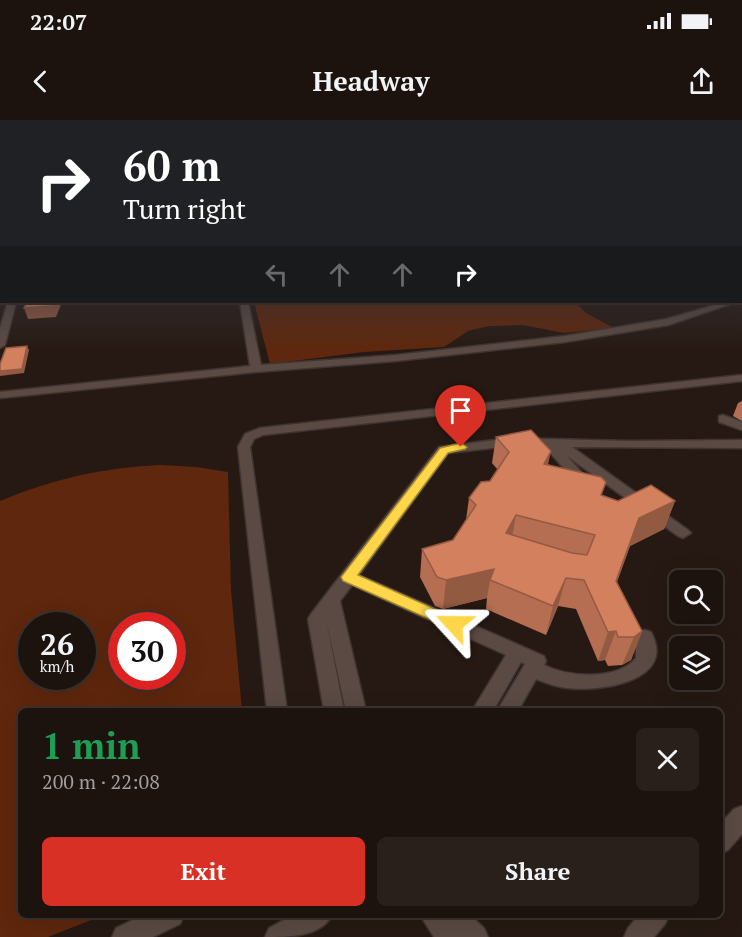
<!DOCTYPE html>
<html lang="en">
<head>
<meta charset="utf-8">
<style>
  :root { --surface:#1c130e; --page:#29201c; --text:#f1f3f6; --muted:#a09e9e; --line:#3a322e; --accent:#d93025 }
  body { margin:0; font-family:"PT Serif",serif; background:var(--page); color:var(--text); height:100vh; display:flex; flex-direction:column; font-size:22px; white-space:nowrap }
  * { box-sizing:border-box; margin:0 }
  p { font-size:20px; color:var(--muted) }
  .icon { flex:none; width:33px; height:33px; fill:none; stroke:currentColor; stroke-width:2; stroke-linecap:round; stroke-linejoin:round }
  .map { position:relative; flex:1; overflow:hidden }
  .drawer { position:absolute; left:18px; top:588px; width:705px; height:210px; display:flex; flex-direction:column; background:var(--surface); border-radius:9px; box-shadow:0 6px 24px #0002,0 0 0 2px var(--line) }
  .drawer>* { flex:none }
  .guide { position:absolute; left:0px; top:0px; width:742px; height:183px; box-shadow:0 6px 24px #0002,0 0 0 2px var(--line); background:#202124; color:#fff; overflow:hidden }
  .controls { position:absolute; left:669px; top:450px; display:grid; gap:12px }
  .controls a { display:grid; place-items:center; width:54px; height:54px; border-radius:9px; background:var(--surface); box-shadow:0 6px 24px #0002,0 0 0 2px var(--line); font-size:30px }
  .speed { position:absolute; left:18px; top:492px; display:flex; gap:12px; font-size:30px; font-weight:700; text-align:center }
  .speed>* { display:grid; place-content:center; width:78px; height:78px; border-radius:50%; background:var(--surface); box-shadow:0 6px 24px #0002,0 0 0 2px var(--line); line-height:1 }
  .speed small { font-size:15px; font-weight:400 }
  .speed .limit { border:9px solid #d22; background:#fff; color:#111 }
  .pin { position:absolute; display:grid; place-items:center; width:51px; height:51px; color:#fff; margin:-62px -26px; border-radius:50% 50% 50% 0; rotate:-45deg; box-shadow:0 0 6px #0007 }
  .pin .icon { rotate:45deg }
  .me { position:absolute; width:66px; margin:-33px; rotate:294deg; stroke-linejoin:round; filter:drop-shadow(0 0 4px #0008) }
  .turn { display:flex; align-items:center; gap:21px; height:126px; padding:0 24px; font-size:27px }
  .turn .icon { width:78px; height:78px; stroke-width:2.5 }
  .turn b { display:block; font-size:42px; line-height:51px }
  .lanes { display:flex; align-items:center; height:57px; padding:0 24px; background:#0003; justify-content:center; gap:30px; direction:ltr }
  .lanes .off { opacity:.35 }
  .round { display:grid; place-items:center; flex:none; width:63px; height:63px; border-radius:9px; background:var(--page) }
  .overview { display:flex; align-items:center; justify-content:space-between; height:102px; padding:0 24px }
  h1 { font-size:36px; font-weight:700; line-height:45px; color:#1e9e55 }
  .action { display:flex; gap:12px; margin-top:auto; padding:12px 24px }
  .action a { flex:1; height:69px; border-radius:9px; background:var(--accent); color:#fff; font-size:24px; font-weight:700; line-height:69px; text-align:center }
  .action a+a { background:var(--page); color:var(--text) }
  .status { display:flex; justify-content:space-between; align-items:center; height:42px; padding:0 30px; background:var(--surface); direction:ltr }
  .status svg { height:16px; fill:currentColor }
  header { display:flex; justify-content:space-between; align-items:center; height:78px; padding:0 24px; background:var(--surface); font-size:27px; font-weight:700 }
  .map>svg:first-child { display:block }
</style>
</head>
<body>
<div class="status"><b>22:07</b><svg viewBox="0 0 49 12"><path d="M0 12V9h3v3zM5 12V6h3v6zM10 12V3h3v9zM15 12V0h3v12zM26 1h20v11H26zM47 4h2v5h-2z"/></svg></div>
<header><svg class="icon" aria-label="back" viewBox="0 0 24 24"><path d="M15 5l-7 7 7 7"/></svg>Headway<svg class="icon" aria-label="share" viewBox="0 0 24 24"><path d="M12 15V3M7 8l5-5 5 5M5 13v7h14v-7"/></svg></header>
<div class="map">
<svg width="742" height="817" viewBox="0 0 742 817">
  <rect width="100%" height="100%" fill="#261913"/>
  <path fill="#5f270d" fill-rule="evenodd" d="M254,182h321l11,11 28,15 -50,5 -41,-8 -34,1 -21,5 -24,16 -80,5 -94,12z
    M161,345l35,2 32,5 3,118 11,121h-221v204h83l-56,22h-48v-436c52,-22 105,-34 161,-36zM32,506h50v50h-50zM122,506h50v50h-50z"/>
  <g fill="none" stroke-linecap="round" stroke-linejoin="round">
    <g stroke="#3f3431" stroke-width="3">
      <path id="minor" d="M0,140h2v4h-2z
        M741,147h1v4h-1z
        M8,182h8l-11,43 -5,3v-20z
        M240,182h8l13,63 135,-10 169,-19 102,-17 58,-17h11l-68,23 -103,17 -169,19 -140,11 -256,26v-6l250,-26z
        M742,255v6l-479,54 -9,4 -4,8 37,264h-20l-29,-264 7,-13 15,-6z
        M723,295l19,7v8l-23,-8v-6z
        M511,318l118,3 113,-1v8l-170,-1 116,83 3,3 -8,5 -5,-2 -111,-80 27,30 -2,3h-10l-37,-42 -34,-1 -63,7 -89,122 185,81 2,5 -2,4c24,12 73,16 92,-7v-21l3,-5 6,-2 6,2c27,50 -53,60 -84,56 -10,-1 -21,-5 -31,-9l-18,32h-21l28,-47 -4,-2 -28,49h-21l34,-56 -154,-70 -12,16 26,110h-20l-20,-92 18,92h-20l-16,-92 3,-5 128,-167z
        M742,686v28l-14,16 -8,4v-30l14,-15z
        M143,795h41l-4,9 -27,13h-41l4,-9z
        M293,795h39c-11,22 -44,22 -67,22l4,-9z
        M420,795h50l14,13 4,9h-54z
        M639,795h30l-4,9 -11,13h-30l4,-9z"/>
    </g>
    <use href="#minor" fill="#5a4a43" fill-rule="evenodd"/>
  </g>
  <path fill="#b56e51" d="M742,281v20l-9,-5 5,-13z
    M496,317l52,27 54,31 16,6h57l-11,28 -34,17 -13,36 25,49 -11,29 -9,5 -14,1 -3,-6 -7,1 -22,-52 -18,-3 -12,29 -60,-26 1,-11 -44,11 -8,-3 -15,-29 2,-28 31,-9 13,-20 3,-22 21,-17 8,-11 -6,-7z"/>
  <path fill="#935a42" d="M0,129h2v10h-2z
    M2,149v22l-2,3v-22z
    M55,182h7l-6,15 -28,2 -4,-11z
    M27,226l2,4 -5,23 -24,3v-5z
    M551,331l-6,27 -1,-14z
    M675,381l-11,28 -34,17 -24,64 33,-92z
    M516,395l-5,28 -5,-10z
    M494,449l-4,11 -3,18 -44,11 3,-29z
    M566,458l-8,28 -12,29 7,-29z
    M616,511l-11,29 -7,1 10,-29z
    M642,511l-11,29 -9,5 12,-28z"/>
  <path fill="#d2805e" stroke="#935a42" stroke-width="1.5" fill-rule="evenodd" d="M0,117h2v12h-2z
    M27,182h28l-2,4 -29,2z
    M27,226l-5,23 -22,2v-7l6,-16z
    M531,310l20,21 -7,13 57,13 5,5 -5,13 17,6 33,-16 24,16 -36,17 -23,63 26,50 -8,6h-16l-2,-6 -8,1 -24,-52 -18,-2 -13,28 -63,-26 4,-11 -48,11 -9,-3 -15,-28 31,-9 23,-35 -7,-7 12,-16 9,-1 19,-29 -13,-15zM516,395l79,20 -8,20 -15,-2 -66,-20z"/>
  <linearGradient id="sky" x2="0" y2="1"><stop stop-color="#150e0a"/><stop offset="0.51" stop-color="#413e44"/><stop offset="1" stop-color="#413e44" stop-opacity="0"/></linearGradient>
  <rect width="742" height="231" fill="url(#sky)"/>
  <path fill="#ffd54a" stroke="#a68a30" stroke-width="1.5" d="M461,323l6,4 -2,2 -17,4 -90,122 102,45 2,4 -2,4 -6,2 -111,-49 -2,-4 99,-129z"/>
</svg>
<div class="controls">
<a><svg class="icon" aria-label="search" viewBox="0 0 24 24"><circle cx="10" cy="10" r="6"/><path d="M15 15l6 6"/></svg></a>
<a><svg class="icon" aria-label="layers" viewBox="0 0 24 24"><path d="M12 4l9 5-9 5-9-5zM3 14l9 5 9-5"/></svg></a>
</div>
<div class="speed"><div>26<small>km/h</small></div><div class="limit">30</div></div>
<div class="pin" style="left:461px;top:327px;background:#d93025"><svg class="icon" aria-label="arrive" viewBox="0 0 24 24"><path d="M6 21V4h12l-3 4 3 4H6"/></svg></div>
<svg class="me" style="left:454px;top:504px" viewBox="-20 -20 40 40"><path d="M0-17L14 15 0 8-14 15z" fill="#ffd54a" stroke="#fff" stroke-width="4"/></svg>
<div class="guide">
<div class="turn"><svg class="icon" aria-label="right" viewBox="0 0 24 24"><path d="M7 20v-9h11M14 6l5 5-5 5"/></svg><div><b>60 m</b>Turn right</div></div>
<div class="lanes"><svg class="icon off" aria-label="left" viewBox="0 0 24 24"><path d="M17 20v-9H6M10 6l-5 5 5 5"/></svg><svg class="icon off" aria-label="ahead" viewBox="0 0 24 24"><path d="M12 20V5M6 11l6-6 6 6"/></svg><svg class="icon off" aria-label="ahead" viewBox="0 0 24 24"><path d="M12 20V5M6 11l6-6 6 6"/></svg><svg class="icon" aria-label="right" viewBox="0 0 24 24"><path d="M7 20v-9h11M14 6l5 5-5 5"/></svg></div>
</div>
<section class="drawer">
<div class="overview"><div><h1>1 min</h1><p>200 m · 22:08</p></div><a class="round"><svg class="icon" aria-label="close" viewBox="0 0 24 24"><path d="M6 6l12 12M18 6L6 18"/></svg></a></div>
<div class="action"><a>Exit</a><a>Share</a></div>
</section>
</div>
</body>
</html>
